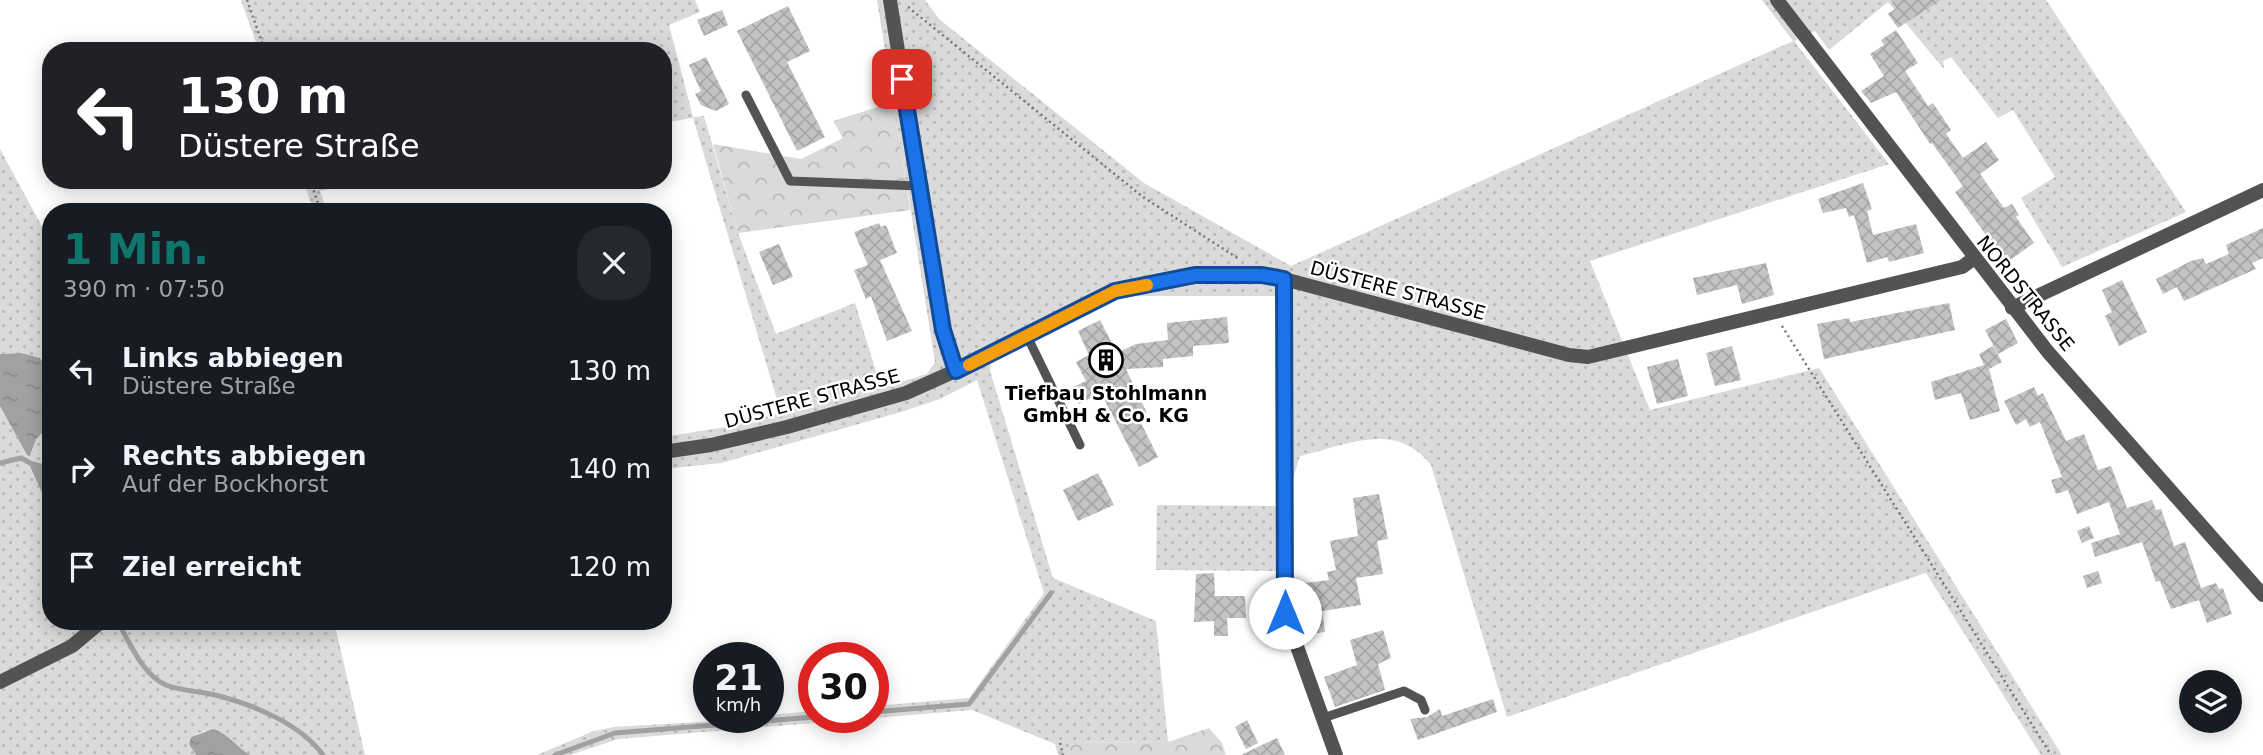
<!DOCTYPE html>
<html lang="de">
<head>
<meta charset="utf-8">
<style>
  :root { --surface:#171b24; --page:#242831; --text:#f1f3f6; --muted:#9ea1a6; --accent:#0f766e }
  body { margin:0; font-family:"DejaVu Sans",sans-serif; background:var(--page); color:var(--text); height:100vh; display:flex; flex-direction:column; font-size:26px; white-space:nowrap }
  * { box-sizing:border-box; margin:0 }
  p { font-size:23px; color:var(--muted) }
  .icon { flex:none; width:38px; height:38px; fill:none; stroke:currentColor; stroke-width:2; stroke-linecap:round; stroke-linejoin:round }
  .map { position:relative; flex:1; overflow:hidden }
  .sheet { position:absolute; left:42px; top:203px; width:630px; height:427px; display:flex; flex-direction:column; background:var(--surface); border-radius:28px; box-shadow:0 4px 18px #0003 }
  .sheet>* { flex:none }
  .guide { position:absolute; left:42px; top:42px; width:630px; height:147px; border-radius:28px; box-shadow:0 4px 18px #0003; background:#202124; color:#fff; overflow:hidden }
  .buttons { position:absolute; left:2179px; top:670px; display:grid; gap:14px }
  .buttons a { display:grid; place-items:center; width:63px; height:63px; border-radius:50%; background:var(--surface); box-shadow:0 4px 18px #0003; font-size:35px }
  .speed { position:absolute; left:693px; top:642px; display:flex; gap:14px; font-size:35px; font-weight:700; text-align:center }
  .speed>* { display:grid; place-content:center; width:91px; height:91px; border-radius:50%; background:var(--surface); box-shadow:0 4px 18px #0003; line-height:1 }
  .speed small { font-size:18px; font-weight:400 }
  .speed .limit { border:10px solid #d22; background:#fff; color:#111 }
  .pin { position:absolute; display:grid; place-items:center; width:60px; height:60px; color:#fff; margin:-30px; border-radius:14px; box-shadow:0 4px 10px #0006 }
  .me { position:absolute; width:77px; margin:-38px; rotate:0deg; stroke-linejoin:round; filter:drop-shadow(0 0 5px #0008) }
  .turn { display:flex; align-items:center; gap:24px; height:147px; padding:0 21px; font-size:32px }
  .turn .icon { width:91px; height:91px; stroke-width:2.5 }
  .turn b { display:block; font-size:49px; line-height:60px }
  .round { display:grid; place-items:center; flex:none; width:74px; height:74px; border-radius:28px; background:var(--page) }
  .summary { display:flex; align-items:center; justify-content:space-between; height:119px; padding:0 21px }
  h1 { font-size:42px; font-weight:800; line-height:52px; color:var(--accent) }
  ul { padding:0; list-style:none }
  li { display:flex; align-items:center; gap:21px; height:98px; padding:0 21px }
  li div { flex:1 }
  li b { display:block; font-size:26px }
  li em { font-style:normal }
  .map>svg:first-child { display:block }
</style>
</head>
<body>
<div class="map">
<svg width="2263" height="755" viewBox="0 0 2263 755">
  <defs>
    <pattern id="grass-dots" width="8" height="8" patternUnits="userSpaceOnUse" patternTransform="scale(1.75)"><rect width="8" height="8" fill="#dadada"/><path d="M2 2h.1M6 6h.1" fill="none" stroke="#b9b9b9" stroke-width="1.8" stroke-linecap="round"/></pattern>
    <pattern id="forest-crowns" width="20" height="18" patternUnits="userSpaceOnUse" patternTransform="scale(1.75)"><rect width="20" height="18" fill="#dadada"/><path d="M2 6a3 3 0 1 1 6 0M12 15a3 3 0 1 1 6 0" fill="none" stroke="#b9b9b9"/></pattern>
    <pattern id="water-ripples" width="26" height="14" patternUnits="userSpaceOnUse" patternTransform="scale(1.75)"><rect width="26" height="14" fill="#a1a1a1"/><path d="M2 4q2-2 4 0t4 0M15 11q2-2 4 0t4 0" fill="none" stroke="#898989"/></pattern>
    <pattern id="building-cross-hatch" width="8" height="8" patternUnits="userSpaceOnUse" patternTransform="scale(1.75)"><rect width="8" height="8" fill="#c3c3c3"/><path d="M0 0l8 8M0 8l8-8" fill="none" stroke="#a6a6a6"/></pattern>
  </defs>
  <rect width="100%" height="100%" fill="#fff"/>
  <path fill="url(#grass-dots)" d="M241,0h454l5,12 -31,13 24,92 11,-1 34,117 38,101 79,-31 26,85 46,-14 8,-12 -58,-362h48l14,19 205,164 147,83 502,-225 -31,-41h284l140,212 -124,55 -41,-69 34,-21 -42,-67 -15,8 -47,-61 -8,4 1,8 -56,-67 -59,48 -14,-19 -21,10 95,123 -299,97 60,149 169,-42 243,387h-21l-115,-182 -419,144 -76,-252c-36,-45 -83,-20 -131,-9l-16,51 -3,64 -125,-1 1,-65 127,1 -7,-210h-161l-125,62 -1,13 63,207 103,43 12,121 -99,1 2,12h-13l-3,-11 -83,-34 -354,29 -48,16h-33l57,-24 20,-4 154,-9v-3l46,-4v7h59v-12l96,-8 75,-105 -67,-213 -37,19 -39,13 -180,51 -58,6v-32l63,-10 55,-14 -88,-295 -30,5v-72h-404z
    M0,149l51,94v133l-12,-18 -18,-5 -21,1z
    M303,180h70l-53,11 7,21h-13z
    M0,406l27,49 5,-2 3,-14 16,-15v42l-24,-5 24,52v108h283l31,134h-115c-25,-13 -26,-36 -59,-18l-2,7 7,11h-196z"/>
  <path fill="url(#forest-crowns)" d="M894,102l16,108 -172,23 -25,-89 88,15 42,-21 -10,-17z
    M1209,728l13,15 4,12h-155l-2,-12 99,-1z"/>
  <path fill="url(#water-ripples)" d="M21,353l19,5 11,18v48l-15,15 -6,17 -3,-1 -27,-49v-52z
    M27,460l24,6v47z
    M213,729c16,5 23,18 37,26h-54l-7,-11 2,-7z"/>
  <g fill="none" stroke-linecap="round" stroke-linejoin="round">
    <path stroke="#a1a1a1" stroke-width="5" d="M0,463l21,-5 13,7
      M117,621c13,21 25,54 49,64 14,6 34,6 49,10 36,9 85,28 108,60
      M873,712l96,-8 82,-111
      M555,755l60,-22 199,-16"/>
  </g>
  <path fill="url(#building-cross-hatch)" d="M1891,0h50l-43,28 -10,-14 8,-6z
    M788,6l22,45 -23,11 38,75 -28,14 -60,-120z
    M722,10l6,15 -24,11 -7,-16z
    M1896,30l22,33 -13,8 23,35 5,-3 18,27 -5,4 17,24 23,-16 13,18 -19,14 24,34 8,-4 7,11 -3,2 18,26 -28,20 -51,-71 8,-6 -31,-43 -2,1 -34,-52 -25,11 -10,-12 23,-15 -14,-22 14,-9 -3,-5z
    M706,57l23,47 -13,7 -15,-6 -6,-11 6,-3 -12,-26z
    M1863,183l9,26 -5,2 6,24 43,-11 8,29 -35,9 -2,-5 -20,6 -13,-48 -5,2 -3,-9 -23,5 -5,-14z
    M879,223l2,4 5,-2 11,28 -17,7 32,71 -25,10 -16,-45 -5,3 -12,-29 14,-5 -14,-33z
    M2263,228v30l-11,5 4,6 -72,32 -7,-14 -14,7 -7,-15 35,-18 12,-3 3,6 23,-10 -3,-9z
    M779,244l14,33 -20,8 -14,-33z
    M1766,263l8,32 -32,9 -5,-19 -40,10 -4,-17z
    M2122,280l25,52 -28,14 -14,-30 7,-4 -10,-22z
    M1949,303l6,27 -131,29 -7,-35 32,-6 1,4z
    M1227,317l2,26 -36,3v10l-30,3v8l-37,2 21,44 -9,4 20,40 -19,10 -38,-74 -22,11 -8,-16 15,-7 -10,-19 13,-7 -11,-24 22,-11 17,33 19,-9 32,-4 -1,-17z
    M2006,319l12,24 -20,11 -13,-24z
    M1732,346l9,34 -26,6 -9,-33z
    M1993,346l9,16 -13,7 11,42 -30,9 -9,-27 -26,7 -4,-18 53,-17 -5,-11z
    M1678,359l10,37 -31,8 -10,-37z
    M2034,387l4,9 5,-3 23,48 18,-7 14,36 13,-4 16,42 25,-8 4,10 5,-1 13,37 11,-4 16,46 15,-5 3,6 4,-1 9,26 -25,9 -8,-23 -28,9 -11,-28 -4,1 -14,-40 -47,15 -4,-14 29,-9 -11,-32 -32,12 -9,-24 -12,4 -5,-14 11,-3 -22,-55 -10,5 -4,-8 -10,6 -12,-24z
    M1098,473l16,32 -36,16 -15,-31z
    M1379,494l9,45 -11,2 6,33 -27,4 5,27 -39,6 3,21 -15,2 -3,-16h-5l-5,-34 32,-4 -2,-8 9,-2 -6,-29 28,-5 -5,-38z
    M2089,526l5,12 -12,5 -5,-12z
    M2098,571l4,12 -15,5 -4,-12z
    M1214,573l1,23h30l1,22h-19l1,18h-14v-15l-20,1 2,-48z
    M1383,630l8,28 -13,6 7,26 -50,17 -11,-30 33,-12 -7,-25z
    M1493,699l4,13 -79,28 -8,-21 17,-2 13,-8 2,7z
    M1247,720l11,23 -12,6 -11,-22z
    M1277,738l8,17h-44z"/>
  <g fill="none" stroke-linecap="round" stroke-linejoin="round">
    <path stroke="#757575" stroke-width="2.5" stroke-dasharray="2 3.5" stroke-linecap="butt" d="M247,0l18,51
      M908,7l235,190 96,62
      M310,180l11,32
      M1782,326l269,429
      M1060,743l3,12"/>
    <path stroke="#535353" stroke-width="9" d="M746,95l44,86 129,5
      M1027,336l53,109
      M1323,718l81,-27 17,9 4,10"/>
    <path stroke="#535353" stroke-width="14" d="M890,0l52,330 14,41
      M1777,0l271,352 215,243
      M1284,279l1,334 51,142
      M2012,308l251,-118
      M663,452l48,-7 76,-18 119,-34 85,-38 124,-64 80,-16h67l22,4 285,76 19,2 374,-90 11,-8
      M0,682l72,-36 30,-25"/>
  </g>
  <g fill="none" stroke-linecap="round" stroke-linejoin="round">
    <g stroke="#114b97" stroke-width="18">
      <path id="route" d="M902,79l41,251 13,41 159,-80 80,-16h67l22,4 1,334"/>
    </g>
    <use href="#route" stroke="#1a73e8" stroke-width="12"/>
    <path stroke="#f59e0b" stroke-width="12" d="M969,365l146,-74 32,-6"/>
  </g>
  <defs>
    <g id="building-ring" transform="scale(1.75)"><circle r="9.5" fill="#fff" stroke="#000" stroke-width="1.5"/><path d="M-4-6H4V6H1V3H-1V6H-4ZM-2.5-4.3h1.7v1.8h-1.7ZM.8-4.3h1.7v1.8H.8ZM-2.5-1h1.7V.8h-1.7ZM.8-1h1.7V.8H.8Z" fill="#000"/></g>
  </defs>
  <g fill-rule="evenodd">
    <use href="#building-ring" x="1106" y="360"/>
  </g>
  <g text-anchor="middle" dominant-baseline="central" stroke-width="5" stroke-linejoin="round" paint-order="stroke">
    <g font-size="19" fill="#000" stroke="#fff">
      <text transform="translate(1398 290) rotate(15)">DÜSTERE STRASSE</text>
      <text transform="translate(2026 293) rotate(51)">NORDSTRASSE</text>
      <text transform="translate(812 398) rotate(-15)">DÜSTERE STRASSE</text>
    </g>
    <g font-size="19" font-weight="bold" fill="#000" stroke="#fff">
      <text x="1106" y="393">Tiefbau Stohlmann<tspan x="1106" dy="22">GmbH &amp; Co. KG</tspan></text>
    </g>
  </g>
</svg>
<div class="buttons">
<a><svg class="icon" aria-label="layers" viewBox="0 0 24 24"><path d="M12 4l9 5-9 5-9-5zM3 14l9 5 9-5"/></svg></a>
</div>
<div class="speed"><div>21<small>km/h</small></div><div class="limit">30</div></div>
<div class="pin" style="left:902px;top:79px;background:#d93025"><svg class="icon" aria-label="arrive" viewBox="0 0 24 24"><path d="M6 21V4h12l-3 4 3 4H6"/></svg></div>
<svg class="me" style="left:1285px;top:613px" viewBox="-20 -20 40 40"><circle r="19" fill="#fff"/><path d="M0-13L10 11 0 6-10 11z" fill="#1a73e8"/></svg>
<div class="guide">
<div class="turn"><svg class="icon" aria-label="left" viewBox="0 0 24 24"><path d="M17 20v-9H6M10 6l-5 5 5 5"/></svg><div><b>130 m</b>Düstere Straße</div></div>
</div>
<section class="sheet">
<div class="summary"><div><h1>1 Min.</h1><p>390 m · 07:50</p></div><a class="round"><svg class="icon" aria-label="close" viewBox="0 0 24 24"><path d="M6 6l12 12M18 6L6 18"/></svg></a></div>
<ul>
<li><svg class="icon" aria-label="left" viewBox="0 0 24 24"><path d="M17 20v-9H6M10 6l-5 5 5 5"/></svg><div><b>Links abbiegen</b><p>Düstere Straße</p></div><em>130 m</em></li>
<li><svg class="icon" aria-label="right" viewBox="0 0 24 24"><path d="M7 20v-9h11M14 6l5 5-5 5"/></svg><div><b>Rechts abbiegen</b><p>Auf der Bockhorst</p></div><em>140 m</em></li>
<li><svg class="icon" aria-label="arrive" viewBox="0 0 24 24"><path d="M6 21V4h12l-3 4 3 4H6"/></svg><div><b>Ziel erreicht</b></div><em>120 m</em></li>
</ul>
</section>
</div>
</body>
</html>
